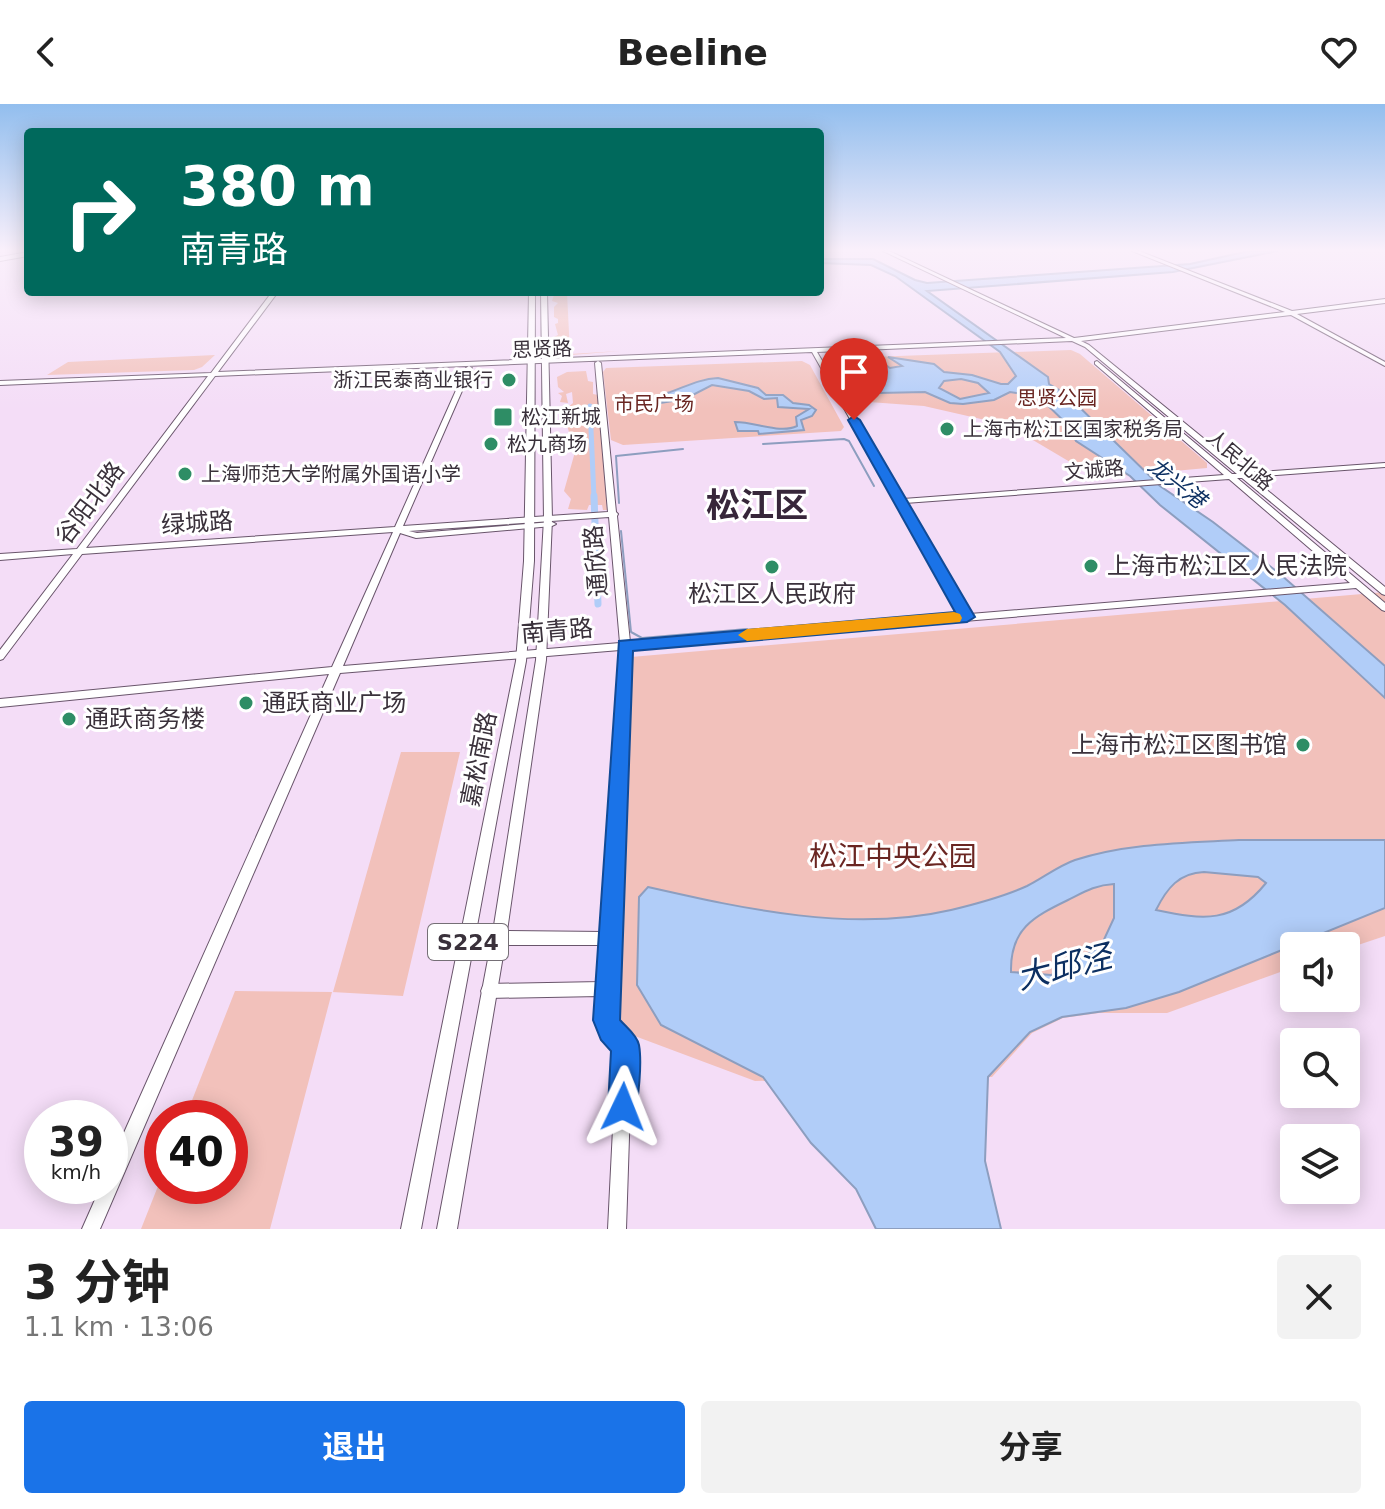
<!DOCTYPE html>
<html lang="zh">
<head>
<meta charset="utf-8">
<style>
  :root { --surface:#fff; --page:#f2f2f2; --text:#222; --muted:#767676; --accent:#1a73e8 }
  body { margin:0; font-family:"DejaVu Sans","Noto Sans SC",sans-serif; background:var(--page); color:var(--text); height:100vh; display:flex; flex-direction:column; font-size:30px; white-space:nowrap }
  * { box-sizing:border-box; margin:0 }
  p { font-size:26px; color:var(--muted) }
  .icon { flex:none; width:44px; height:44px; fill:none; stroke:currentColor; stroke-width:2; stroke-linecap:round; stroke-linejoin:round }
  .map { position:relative; height:1125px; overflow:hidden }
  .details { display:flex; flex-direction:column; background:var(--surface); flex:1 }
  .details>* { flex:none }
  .guide { position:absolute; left:24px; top:24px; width:800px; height:168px; border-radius:8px; box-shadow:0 4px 20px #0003; background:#00695c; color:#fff; overflow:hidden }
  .fabs { position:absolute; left:1280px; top:828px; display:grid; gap:16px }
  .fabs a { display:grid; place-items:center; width:80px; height:80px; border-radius:8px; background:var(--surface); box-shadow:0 4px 20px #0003; font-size:40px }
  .speed { position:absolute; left:24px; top:996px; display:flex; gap:16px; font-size:40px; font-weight:700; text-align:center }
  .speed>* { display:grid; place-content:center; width:104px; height:104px; border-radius:50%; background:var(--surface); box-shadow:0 4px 20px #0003; line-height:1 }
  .speed small { font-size:20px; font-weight:400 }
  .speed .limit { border:12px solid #d22; background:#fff; color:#111 }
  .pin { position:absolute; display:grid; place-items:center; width:68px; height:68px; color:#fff; margin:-82px -34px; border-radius:50% 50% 50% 0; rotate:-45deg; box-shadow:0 0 8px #0007 }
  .pin .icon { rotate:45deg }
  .me { position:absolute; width:88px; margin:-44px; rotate:2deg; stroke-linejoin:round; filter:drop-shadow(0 0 6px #0008) }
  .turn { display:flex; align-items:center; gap:28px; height:168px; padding:0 24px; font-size:36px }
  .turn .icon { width:104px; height:104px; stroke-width:2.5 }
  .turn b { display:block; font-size:56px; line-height:68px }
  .round { display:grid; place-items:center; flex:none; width:84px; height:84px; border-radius:8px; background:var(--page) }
  .summary { display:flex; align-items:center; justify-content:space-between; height:136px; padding:0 24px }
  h1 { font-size:48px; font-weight:700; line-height:60px }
  .cta { display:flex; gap:16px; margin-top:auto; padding:16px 24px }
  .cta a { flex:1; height:92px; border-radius:8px; background:var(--accent); color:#fff; font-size:32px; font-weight:700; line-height:92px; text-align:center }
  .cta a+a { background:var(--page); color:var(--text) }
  header { display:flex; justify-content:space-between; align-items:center; height:104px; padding:0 24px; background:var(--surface); font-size:36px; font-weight:700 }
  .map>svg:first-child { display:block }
</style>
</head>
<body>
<header><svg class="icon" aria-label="back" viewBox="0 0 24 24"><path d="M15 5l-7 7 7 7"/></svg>Beeline<svg class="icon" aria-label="heart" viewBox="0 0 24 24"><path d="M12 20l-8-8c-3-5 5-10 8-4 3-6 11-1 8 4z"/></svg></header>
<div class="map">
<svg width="1385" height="1125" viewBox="0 0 1385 1125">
  <rect width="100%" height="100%" fill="#f4ddf7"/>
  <path fill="#f2c1bb" d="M555,188h12l3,62 50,-3 -49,4 -15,-4 -2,-14 4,-2 -3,-11 3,-1v-4l-4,-2v-10l4,-4 -6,-2z
    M1071,246l9,4 127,109v5l-110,10 -81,-48 -22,-8 -70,-16 -69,-5 -22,-38 8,-5z
    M215,251l-13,12 -8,3 -147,5 21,-13z
    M802,257l8,4 34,62 -3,4 -218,14 -12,-5 -8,-68 3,-4z
    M586,267l2,10 5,1v12l5,1 9,115h-4l-1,-5h-13l-2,5 -19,-1 3,-10 -7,-8 11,-39 -12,-40 10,-9 -1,-11 -6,2 2,9 -8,-1 2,-6 -4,-3 6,-1 -6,-5 -1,-10 10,-5z
    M1385,488v344l-39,13v-3h-52v21l-127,46h-68l-36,5 -31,15 -40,44 -237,4 -139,-52 -1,-105 16,-267z
    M401,648h59l-57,244 -71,-4 -62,237h-129l21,-53v10h68v-68h-45l50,-127 98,1z"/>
  <path fill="#b1cdf8" stroke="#8d9ebf" stroke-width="2" fill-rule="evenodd" d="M1249,147h29l-105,21 -246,19 121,86 1,7 17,10 94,92 53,36 67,52 105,92v32l-100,-93 -125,-100 -30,-29 -54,-35 -8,-16 -30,-29 -28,-4 -16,8 -31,4 -13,-1 -25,-11 -47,1 -7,-3 9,-8 -19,-7 -1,-6 6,-4 15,-3 9,6 12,-2 -14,-9 46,7 10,8 28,3 29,9h7l8,-8 -16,-24 -105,-76 -24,-11 -51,-2v-4h53l42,21 12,3 263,-19zM961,275l17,4 11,10 -29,6 -21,-11 5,-7z
    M718,274l40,10 8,7h17l10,8 16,2 7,5 -4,6 -11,4 3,10 -45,4 -1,-3h-20l-3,-9c21,0 45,12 62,4l-1,-9 13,-8 -31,-2 -1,-9 -13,1 -15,-8 -37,-6 -27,14 -31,5 10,-4 3,-7c18,-6 32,-14 51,-15z
    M1239,736h146v68l-206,84 -53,16 -64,9 -32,15 -42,45 -3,84 16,68h-125l-20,-40 -45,-46 -48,-66 -102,-52 -24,-40 2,-88 9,-10c97,22 204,46 303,23 25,-6 52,-13 76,-24 16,-8 31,-20 48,-26 53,-17 109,-17 164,-20zM1204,768l54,5 8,6c-33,41 -62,37 -110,27 11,-22 23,-37 48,-38zM1114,780v34l-13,28 -50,29 -40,-3c-1,-43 22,-55 57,-72 16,-8 27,-15 46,-16z"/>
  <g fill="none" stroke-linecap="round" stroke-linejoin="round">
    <path stroke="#8d9ebf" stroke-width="2" d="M763,340l81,-5 5,2 25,45
      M619,399l-3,-47 67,-7
      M621,427l10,101 11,6 105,-9"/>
    <path stroke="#b1cdf8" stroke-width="5" d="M590,302l4,92"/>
    <path stroke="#b1cdf8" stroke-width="7" d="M594,392l4,108"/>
    <g stroke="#69556b" stroke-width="2">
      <path id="secondary" d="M883,147h6l185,87 211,-26 -153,-61h7l153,60 93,-12v4l-88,11 88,48v4l-94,-51 -210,26 8,4 157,128 139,-10v4l-134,10 134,110v8l-3,-1 -140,-116h-5l148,125v8l-3,-1 -26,-22 -726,61 -17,370c5,10 15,16 19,26l-6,184h-18l9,-181c-18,-20 -18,-25 -17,-52l-112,2 -5,-2 -2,-5 2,-5 5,-2 113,-2 2,-37h-104l-5,-2 -2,-5 2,-5 5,-2 105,1 16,-282 -280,23 -240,556h-18l19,-43h9v-22l219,-490 -329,33v-8l332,-32 61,-135 -311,22 -79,105 -3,1v-10l73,-96 -73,6v-6l77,-5 131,-173 -208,9v-4l211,-8 61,-81h6l-60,80 848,-34zM1072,237l13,6 152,127h-5l-135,-113 -2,1v2l129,111 -321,24 -86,-147zM812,248l149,263 -331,27 -13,-126 1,-2 -2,-2 -15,-149 -3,-2 -3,2 13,149 -205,14 69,-158 -3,-2 -3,2 -71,159 -309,21 129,-172zM1229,375l121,104 -380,31 -65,-111zM609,413l11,126 -277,23 57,-133 16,5 136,-12 4,-2 -4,-2 -135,11 -8,-2z"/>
    </g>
    <g stroke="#69556b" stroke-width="2">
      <path id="primary" d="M529,188h6l-1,269 -8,100 -105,568h-20l115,-568 8,-100z
        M541,188h6l5,227 -6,141 -40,278 -49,291h-20l55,-291 44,-278 8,-141z"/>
    </g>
    <g stroke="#69556b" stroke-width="2">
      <path id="highway" d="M28,148v4l-28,5v-4z"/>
    </g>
    <use href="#secondary" fill="#fff" fill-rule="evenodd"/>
    <use href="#primary" fill="#fff" fill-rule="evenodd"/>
    <use href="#highway" fill="#fff" fill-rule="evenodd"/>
  </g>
  <linearGradient id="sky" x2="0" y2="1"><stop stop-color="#92beee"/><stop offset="0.48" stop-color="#faf0fb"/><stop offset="1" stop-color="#faf0fb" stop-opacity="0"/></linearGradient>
  <rect width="1385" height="305" fill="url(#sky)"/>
  <path fill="#1a73e8" stroke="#114b97" stroke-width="2" d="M854,312l6,4 115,197 -8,5 -334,29 -13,369c6,7 17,15 19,25 3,17 0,57 -6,72l-10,4 -11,-4 -4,-10 3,-56 -10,-11 -8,-20 26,-379 336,-29 -107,-192z"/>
  <path fill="#f59e0b" d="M954,508l6,2 2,4 -2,4 -213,19 -9,-6 9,-6z"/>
  <g fill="#2e8d65" stroke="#fff" stroke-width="3">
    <circle cx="509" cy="276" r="8"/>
    <rect x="493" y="303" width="20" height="20" rx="4"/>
    <circle cx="947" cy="325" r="8"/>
    <circle cx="491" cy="340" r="8"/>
    <circle cx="185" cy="370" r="8"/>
    <circle cx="1091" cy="462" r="8"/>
    <circle cx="772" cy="463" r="8"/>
    <circle cx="246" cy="599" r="8"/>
    <circle cx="69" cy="615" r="8"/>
    <circle cx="1303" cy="641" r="8"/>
  </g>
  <g text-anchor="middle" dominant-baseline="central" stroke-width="6" stroke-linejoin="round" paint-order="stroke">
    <g font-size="20" fill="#3a313b" stroke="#fff">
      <text transform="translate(542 245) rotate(-2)">思贤路</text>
      <text transform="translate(1240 356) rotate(41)">人民北路</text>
      <text transform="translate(1094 366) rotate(-5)">文诚路</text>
    </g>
    <g font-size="20" fill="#3a313b" stroke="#fff" text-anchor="start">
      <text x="493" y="276" text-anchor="end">浙江民泰商业银行</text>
      <text x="521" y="313">松江新城</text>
      <text x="963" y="325">上海市松江区国家税务局</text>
      <text x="507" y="340">松九商场</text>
      <text x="201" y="370">上海师范大学附属外国语小学</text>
    </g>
    <g font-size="20" fill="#6a2622" stroke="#fff">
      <text x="1057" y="294">思贤公园</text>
      <text x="654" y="300">市民广场</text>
    </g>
    <g font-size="22" font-style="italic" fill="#0d3062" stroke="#fff">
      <text transform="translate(1177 379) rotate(38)">龙兴港</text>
    </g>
    <rect fill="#fff" stroke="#756f76" stroke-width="2" x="428" y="820" width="80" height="36" rx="6"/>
    <g font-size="22" font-weight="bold" fill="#3a313b">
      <text x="468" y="838">S224</text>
    </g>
    <g font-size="24" fill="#3a313b" stroke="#fff">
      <text transform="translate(90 399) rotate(-53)">谷阳北路</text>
      <text transform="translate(197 419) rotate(-4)">绿城路</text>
      <text transform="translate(596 457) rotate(-95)">通欣路</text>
      <text transform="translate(557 527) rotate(-5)">南青路</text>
      <text transform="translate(479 655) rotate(-79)">嘉松南路</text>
    </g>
    <g font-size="24" fill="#3a313b" stroke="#fff" text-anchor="start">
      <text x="1107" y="462">上海市松江区人民法院</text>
      <text x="772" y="490" text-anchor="middle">松江区人民政府</text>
      <text x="262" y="599">通跃商业广场</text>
      <text x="85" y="615">通跃商务楼</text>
      <text x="1287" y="641" text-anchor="end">上海市松江区图书馆</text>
    </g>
    <g font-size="28" fill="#6a2622" stroke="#fff">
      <text x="893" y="752">松江中央公园</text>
    </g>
    <g font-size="32" font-style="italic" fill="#0d3062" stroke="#fff">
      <text transform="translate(1064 863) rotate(-14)">大邱泾</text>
    </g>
    <g font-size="34" font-weight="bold" fill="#37263a" stroke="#fff">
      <text x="757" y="401">松江区</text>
    </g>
  </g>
</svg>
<div class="fabs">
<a><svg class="icon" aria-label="sound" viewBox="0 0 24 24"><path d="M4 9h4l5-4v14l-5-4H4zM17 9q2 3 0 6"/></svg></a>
<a><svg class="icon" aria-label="search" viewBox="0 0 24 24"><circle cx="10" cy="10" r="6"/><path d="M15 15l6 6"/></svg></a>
<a><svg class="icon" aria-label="layers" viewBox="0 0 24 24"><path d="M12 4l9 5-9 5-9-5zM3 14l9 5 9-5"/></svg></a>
</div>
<div class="speed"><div>39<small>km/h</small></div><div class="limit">40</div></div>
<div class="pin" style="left:854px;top:316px;background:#d93025"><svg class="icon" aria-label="arrive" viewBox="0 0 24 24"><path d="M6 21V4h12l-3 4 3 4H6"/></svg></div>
<svg class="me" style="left:623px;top:1003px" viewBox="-20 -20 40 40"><path d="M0-17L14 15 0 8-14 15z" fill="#1a73e8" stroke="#fff" stroke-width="4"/></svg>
<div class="guide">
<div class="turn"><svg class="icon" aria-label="right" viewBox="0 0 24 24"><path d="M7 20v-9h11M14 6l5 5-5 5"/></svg><div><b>380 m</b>南青路</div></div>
</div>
</div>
<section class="details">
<div class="summary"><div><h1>3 分钟</h1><p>1.1 km · 13:06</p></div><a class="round"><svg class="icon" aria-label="close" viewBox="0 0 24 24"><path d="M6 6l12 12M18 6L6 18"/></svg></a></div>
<div class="cta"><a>退出</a><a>分享</a></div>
</section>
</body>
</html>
